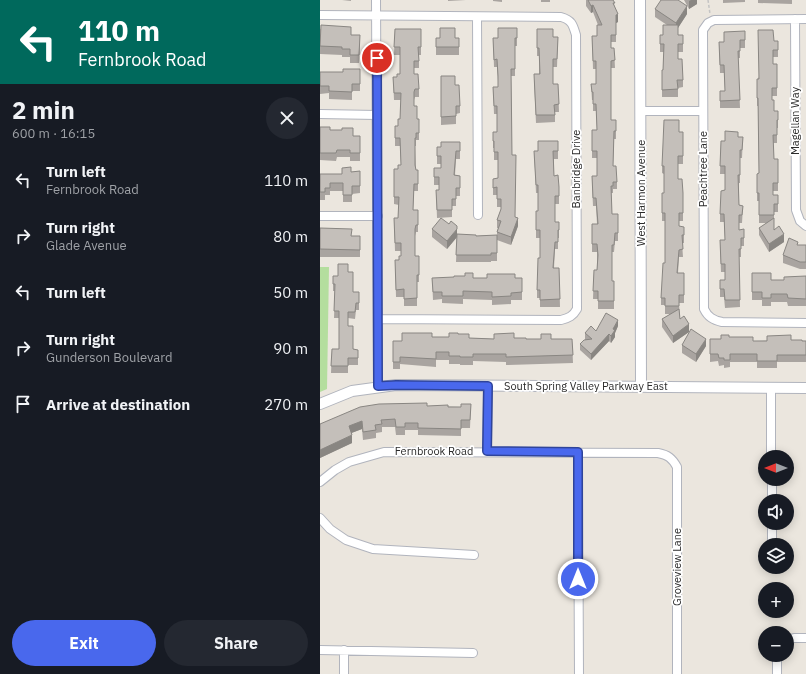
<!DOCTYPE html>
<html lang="en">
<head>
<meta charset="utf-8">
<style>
  :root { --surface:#171b24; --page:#242831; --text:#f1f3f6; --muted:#9ea1a6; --accent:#4968ed }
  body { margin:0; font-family:"IBM Plex Sans",sans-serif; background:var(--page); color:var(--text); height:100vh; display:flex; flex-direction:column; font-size:15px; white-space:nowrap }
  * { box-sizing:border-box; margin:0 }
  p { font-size:13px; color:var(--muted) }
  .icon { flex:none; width:22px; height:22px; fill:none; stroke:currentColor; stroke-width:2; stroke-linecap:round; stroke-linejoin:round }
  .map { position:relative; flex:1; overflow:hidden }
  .side { display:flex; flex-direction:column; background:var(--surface); width:320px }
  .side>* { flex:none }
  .guide { background:#00695c; color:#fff; overflow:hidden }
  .needle { width:26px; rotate:270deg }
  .buttons { position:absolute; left:438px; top:450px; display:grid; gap:8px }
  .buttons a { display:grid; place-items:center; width:36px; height:36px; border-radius:50%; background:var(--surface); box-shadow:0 2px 10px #0003; font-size:20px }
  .pin { position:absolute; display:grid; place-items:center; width:34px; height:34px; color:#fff; margin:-17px; border:2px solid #fff; border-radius:50%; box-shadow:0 1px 4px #0007 }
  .me { position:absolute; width:44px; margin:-22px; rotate:0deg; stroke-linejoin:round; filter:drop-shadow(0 0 3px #0008) }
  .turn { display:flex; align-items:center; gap:14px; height:84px; padding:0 12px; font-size:18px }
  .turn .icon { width:52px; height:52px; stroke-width:2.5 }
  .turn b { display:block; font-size:28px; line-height:34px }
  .round { display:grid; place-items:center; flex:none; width:42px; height:42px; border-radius:21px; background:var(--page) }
  .headline { display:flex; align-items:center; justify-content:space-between; height:68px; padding:0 12px }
  h1 { font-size:24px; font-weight:800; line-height:30px }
  .cta { display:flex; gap:8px; margin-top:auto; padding:8px 12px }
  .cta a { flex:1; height:46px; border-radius:24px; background:var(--accent); color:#fff; font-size:16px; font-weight:800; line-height:46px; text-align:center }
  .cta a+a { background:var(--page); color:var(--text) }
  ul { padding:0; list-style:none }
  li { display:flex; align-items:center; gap:12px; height:56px; padding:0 12px }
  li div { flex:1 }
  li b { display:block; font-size:15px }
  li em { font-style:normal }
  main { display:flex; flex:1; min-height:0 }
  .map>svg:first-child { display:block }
</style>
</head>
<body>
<main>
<section class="side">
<div class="guide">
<div class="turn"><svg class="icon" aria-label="left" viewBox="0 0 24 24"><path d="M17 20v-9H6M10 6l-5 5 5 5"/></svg><div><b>110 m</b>Fernbrook Road</div></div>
</div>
<div class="headline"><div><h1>2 min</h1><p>600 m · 16:15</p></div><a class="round"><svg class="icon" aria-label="close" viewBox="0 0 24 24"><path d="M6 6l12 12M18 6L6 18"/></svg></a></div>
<ul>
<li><svg class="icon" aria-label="left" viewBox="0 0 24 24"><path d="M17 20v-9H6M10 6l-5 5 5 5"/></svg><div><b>Turn left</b><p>Fernbrook Road</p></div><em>110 m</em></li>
<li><svg class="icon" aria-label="right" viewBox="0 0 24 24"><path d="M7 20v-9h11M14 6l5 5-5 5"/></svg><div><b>Turn right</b><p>Glade Avenue</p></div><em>80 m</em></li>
<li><svg class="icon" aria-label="left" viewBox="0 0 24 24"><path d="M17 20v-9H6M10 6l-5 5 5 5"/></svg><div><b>Turn left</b></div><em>50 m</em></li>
<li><svg class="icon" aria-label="right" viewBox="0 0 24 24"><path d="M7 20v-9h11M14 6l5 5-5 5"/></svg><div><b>Turn right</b><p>Gunderson Boulevard</p></div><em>90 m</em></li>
<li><svg class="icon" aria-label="arrive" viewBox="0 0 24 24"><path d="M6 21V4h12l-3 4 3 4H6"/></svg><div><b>Arrive at destination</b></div><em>270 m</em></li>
</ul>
<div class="cta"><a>Exit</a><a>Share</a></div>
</section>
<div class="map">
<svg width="486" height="674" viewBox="0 0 486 674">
  <rect width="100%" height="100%" fill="#ebe6de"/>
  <path fill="#b4de9e" d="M0,267h9l-2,122 -7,3z"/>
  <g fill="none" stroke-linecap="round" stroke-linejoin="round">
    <g stroke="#b1b4bd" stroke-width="10">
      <path id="minor" d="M56,0l2,386
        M0,15l241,2c11,3 12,8 15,18l1,274c-4,7 -8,9 -16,11l-183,-1
        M157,17l1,198
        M475,19l1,191 4,11 6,5
        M486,19l-92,1 -6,3 -5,7 1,279c4,8 9,11 18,13l84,1
        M320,111h62
        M0,114l57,1
        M0,216h58
        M451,388v69
        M167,451l1,-66
        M258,452l1,222
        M452,479v22
        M0,482l15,-12 14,-8 35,-10 274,1c10,2 14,5 19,14v207
        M0,518l10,11 16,11 27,9 101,6
        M452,523v22
        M467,640l7,-2h12
        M0,650l153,3
        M24,650v24
        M457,674v-19"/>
    </g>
    <g stroke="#b1b4bd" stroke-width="12">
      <path id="tertiary" d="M320,0l1,387
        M0,404l32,-13 44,-6 410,3"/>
    </g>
    <path stroke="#c4c4c4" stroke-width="1.5" stroke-dasharray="3 2" stroke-linecap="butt" d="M388,0l2,14"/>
    <use href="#minor" stroke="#fff" stroke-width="8"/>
    <use href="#tertiary" stroke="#fff" stroke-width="10"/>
  </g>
  <path fill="#a9a4a0" d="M22,0h9v1z
    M128,0h18l-18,1z
    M173,0h20h-11v2l-9,-1z
    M221,0h9v2h-9z
    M266,0h27l5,22 -2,1v19h-5v6h3l1,20h-4v52h5v19h-2l-1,27 4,16v7h-4v4h-2l1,21h6v27h-3l-1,11h-2v29h2v28h-16v-10h-5l1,-29h3v-18h-5v-28h5l-1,-18h-3l-1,-22v-8h5v-18h-5v-28h5l-1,-19h-3v-11h-1l-1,-16h5v-15h-3l-1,-33h5l1,-11 -5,-13 -2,1 -5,-7z
    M364,0h13v4l-8,5z
    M403,0h22v2l-22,1z
    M438,0h34v4l-34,-1z
    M335,9l32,5 -9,14v7h5v17h-5v7l5,21v7l-5,1v9h-16v-27h1l1,-18h-4v-17h3l4,-10 -12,-8z
    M197,28v18h-2v30h-4l1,79 3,62 3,9 -7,19 -14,-5v21h-6v1h-35l1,-25 -10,12 -15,-12v-8l25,5 19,2 21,-1v-3l1,-4h-1v-8l4,-11v-2h-4v-12h-4v-16l5,-1v-18h-4v-12h-1v-16h4v-18h-3l-1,-27h5v-6l-1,-14h-3l-1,-29h5z
    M0,29l31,6h9l-1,28h-9v-6h-8v-2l-22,-1z
    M75,29h26v26h-2v13h-5v6l5,15v8h-4l-1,3v6l3,13h2v21h-3v6h-1l1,24h2v21h-4l-1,19h5v22h-2l-1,4v20h4v26h-2v24h-13v-9h-8l-1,-37h4l2,-4v-5h-6l-1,-33h4l1,-13 -5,-1v-35h4l3,-4 -1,-19h-5v-20h3l2,-7 1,-19h-7l-1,-23h4l3,-3v-19h-6z
    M217,29l16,8h5l-1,30h-4v17h5l1,28h-4v10l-19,1 -2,-42 5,-7v-18h-2z
    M425,31v17h-5v10h-2l2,50h-20v-17h5l-1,-18h-4l-1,-31h5z
    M116,38h23v17h-23z
    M454,41h4v16h-5v7l4,24v8h-5v4l2,11 4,9v8h-1v15h-4l1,16h4v32h-5v4h5v17h-4v17l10,13 -15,10 -10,-17v-7l8,-5h-8v-22h-2v-27l2,-1 -1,-67h-1v-20l1,-7z
    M40,69v22h-8v9l-23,-1v-6l-9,1v-22h23z
    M121,76l19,30v7l-4,1v10l-15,1z
    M0,127l10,3 23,6h7v25h-10v-4h-13l-1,4 -16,-1z
    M359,132h4v32h-5v15l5,14v28h-4v5l5,8v9h-2l1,14h-4l-1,16 6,22v8h-5l1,16 9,13 -16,11 -11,-16v-8l9,-5h-6v-9h-4v-7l4,-35v-42h-3v-28h2v-19l-2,-1v-7z
    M418,137h5l-1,21h-2v25h-1v22l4,1 -1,17h-3v7l5,8v8h-3v11h-2l1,50 -15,1 -1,-11h-4v-17h5v-8h-4l-1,-25v-7h5l-1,-18h-4v-8l5,-24v-16h-5l1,-33h4z
    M238,141v18h-4v17l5,11v17h-4v18h4v16h-1v11h-3l-1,19h5l1,39h-20v-9h-3v-8l3,-32v-20h-4v-27h2v-18h-2l-2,-42h4z
    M140,142v17h-4l-1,16 5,1v20h-4v10h-4v11l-15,1 -1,-28h3v-5h-5v-17h7v-4h-4v-17h4z
    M40,171v22l-8,1v8h-9v-11h-13v4h-5v5h-5v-26h22l9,-2z
    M0,228l31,8h9v21h-40z
    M478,245h8v24h-6l-17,-6v-8z
    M28,272l5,20h6v18h-3l-1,9 -7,-1v8l5,23 5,1v15h-10v8h-17l1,-24h7v-31h-5l1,-27h-2v-15h5z
    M432,273l19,7h13l22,-4v30h-18l-1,-4h-16v4h-9v-6h-10z
    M112,278h90v22h-11v4l-19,1v-5l-29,-1v5l-21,-1v-4l-9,1z
    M298,326l-3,7v4l-4,6 -2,-2 -18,19 -11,-10v-6l5,-4v-7z
    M138,334l11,4 25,1 20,-1 12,1h46l1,24 -67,2v-3l-33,-1v4h-13v-1h-11v-4h-13v7l-36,-3v5h-7v-28h9l30,-4h17z
    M409,337l24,4 38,-1 15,1v21h-29v6h-20v-6h-27v5l-6,1v-3l-5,1 -1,-5 -8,1v-23h11z
    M362,345l24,1 -10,16 -14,-9z
    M151,404l-1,24h-9v8l-43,-1v-5h-13v5h-9l-1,-8h-13v5l-6,1v5l-13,2 -1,-11 -11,4 1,10 -32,15v-34l107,-18 34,1z"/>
  <path fill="#898682" d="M371,0h6v4l-8,5v-8z
    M273,5v7l-2,1v-7z
    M367,6v8l-11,17v-8z
    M298,14v8l-2,1v-8z
    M198,218v8l-7,19v-8z
    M137,229v8l-10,12v-8z
    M464,234v8l-15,10v-8z
    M298,320v6l-3,7v4l-4,6v-7l2,-7z
    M369,324v8l-16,11v-7z
    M289,334v7l-18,19v-6z
    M386,339v7l-10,16v-8z
    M42,421v8l-13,5v-8z
    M32,435v8l-32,15v-8l2,-1z"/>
  <path fill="#c4bfba" stroke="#898682" d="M268,0h25l2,3h-2l5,11 -2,1v20h-5v13h3l1,12 -4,1v59h5v11h-2l-1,35h3l1,16h-4v4h-2l1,28h6v19h-3l-1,12h-2v36h2v20h-16v-10h-5l1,-21h3l1,-15 -1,-11h-5v-20h6l-2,-26h-3l-1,-22h5v-25h-5v-21h5l-1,-26h-3v-12h-1l-1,-8h5v-23h-3l-1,-25h5v-11h5l-9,-20 -2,1z
    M341,0h17l9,6 -11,17 -21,-14z
    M1,25l30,2v8h9l-1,20h-9v-6h-8v-2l-22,-1z
    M343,25h15v10h5v9h-5v15h4l1,21h-6l1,9 -16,1v-20h1l1,-26h-4v-9h3z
    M120,28h15v10h4v9h-23v-9h4z
    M178,28h19v10h-2v31h-4l1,86h4l-1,62 3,1 -7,19 -14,-5 4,-11 -4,-1 4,-11v-10h-4v-12l-4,1v-9l5,-1v-26h-4v-11h-1v-9h4v-26h-3l-1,-19h5v-11l-1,-17 -3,1 -1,-22h5z
    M75,29h26v18h-3l1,14h-5v13h4l1,15h-4l-1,3v14h3v13h2v14h-3v5h-1v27l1,5h2v14h-4l-1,26h5v15h-2l-1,4v27h4v19h-2v23l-13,1v-10l-8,1 -1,-30h4v-4h2v-13h-6l-1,-25h4l1,-21h-5v-28h4v-4h3l-1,-27h-5v-12h3v-7h2l1,-26h-7l-1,-16h4v-3h3v-27h-6z
    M217,29h16v8h5l-1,22h-4v25h5l1,20 -5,1 1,10h-19l-2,-41h6l-1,-26h-2z
    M438,30h15l1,11h4v9h-5v14h4v24h-5v12h2v11h4v9h-1v15h-4l1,24h4v24h-5v12h5v9h-4v11h-15v-22h-2v-19l2,-1 -1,-75h-1v-19h2z
    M425,31v9h-5v11h-2l2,49 -20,1v-10h5l-1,-26h-4l-1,-23h5v-10z
    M23,69h17v15h-8v8l-23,-1v-5h-9v-14h23z
    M121,76h14v9h4l1,21h-4v10l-15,1z
    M344,120h15v12h4v24h-5v23h4l1,14v20h-4v13l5,1v8h-2l1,14 -4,1 -2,23h7v22h-5v11h-14v-8h-4l2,-35h2v-50h-3v-20h2v-27h-2z
    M0,127h10v3h12v-2h11v8h7v17h-10v-3h-13l-1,3h-16z
    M405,131l13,1v5h5l-1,13h-2v25h-2l1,30 4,1 -1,9h-3v15l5,-1v9h-3v11h-2l1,51h-15l-1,-11h-4v-9h5v-16h-4l-1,-24h5l-1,-26h-4l1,-23 4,-1v-24h-5l1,-25h4z
    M218,141h20v10h-5l1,25 4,-1 1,12v9h-4v26h4v8h-1v12h-3l-2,26h6l1,31 -20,1v-10h-3l1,-32h2v-28h-4v-19h2v-26h-2l-2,-34h4z
    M121,142h19v9h-4l-2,24 6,1v12h-4v11h-4v11h-15l-1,-20h3v-13h-5v-9h7v-12h-4v-9h4z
    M31,167v5l9,-1v15h-8v9h-9v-12h-13v5h-5v4h-5v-18h22v-6z
    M121,218l8,6 2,-3 6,5v3l-10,12 -15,-12z
    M454,218v12l5,-4 5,8 -15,10 -10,-16z
    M0,228l32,1 -1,7h9v14l-40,-1z
    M137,234l19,1v1l21,-1v18h-6v2h-35z
    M469,238l9,4 -1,3h9v17h-6l-17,-7z
    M18,264h10v8h5v20h6v11h-3l-1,9h-7v14h5v23l5,1v8h-10v8h-17l1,-17h7v-38h-5l1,-27h-2v-8h5z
    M145,273h8v5h14v-4h28v4h7v14l-11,1v3l-19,1v-5l-29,-1v5h-21v-4h-9l-1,-14 22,-1v-1h11z
    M432,273h19v7h13v-3l22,-1v23l-18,-1 -1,-4h-16v4h-9v-6h-10z
    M359,309l1,10 4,-3 5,8 -16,12 -11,-17z
    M286,313l12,7 -5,9 2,1 -4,6 -2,-2 -18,20 -11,-10 4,-4 8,-1 -7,-6 6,-7 5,5z
    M371,329l15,10 -10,15 -14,-9z
    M82,333h30v4h17v-4h9v1h11v4l25,1v-5l20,-1v5h12v1h15v-5h10v5h21l1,16 -67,2v-3h-33v3h-13v-1h-11v-4h-13v7l-36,-2v5h-7v-21h9z
    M401,335h8v2h24v4h14v-5l24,-1v5h11v1h4v14h-29v6h-20v-7h-27v6h-6v-2h-5l-1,-4h-8v-15h11z
    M107,403v3l21,-1v2h13v-3h10l-1,16h-9v9l-43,-1v-5h-13v4h-9l-1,-8 -14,1 1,4 -7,1 1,5 -13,2 -1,-11 -13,5 3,9 -32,15v-26l40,-17 19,-3z"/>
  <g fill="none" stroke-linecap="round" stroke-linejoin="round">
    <g stroke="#2f449a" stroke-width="10">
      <path id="route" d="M57,58l1,328 18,-1 92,1 -1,65 91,1v127"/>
    </g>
    <use href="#route" stroke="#4968ed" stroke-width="7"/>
  </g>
  <g text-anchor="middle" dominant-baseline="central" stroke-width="3.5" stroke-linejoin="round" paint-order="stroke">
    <g font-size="11" fill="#2b2b2b" stroke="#fff">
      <text transform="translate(475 121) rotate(-90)">Magellan Way</text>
      <text transform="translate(256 169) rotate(-90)">Banbridge Drive</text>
      <text transform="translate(383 169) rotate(-90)">Peachtree Lane</text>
      <text transform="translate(321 193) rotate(-90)">West Harmon Avenue</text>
      <text x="266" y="386">South Spring Valley Parkway East</text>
      <text x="114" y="451">Fernbrook Road</text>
      <text transform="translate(357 567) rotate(-90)">Groveview Lane</text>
    </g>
  </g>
</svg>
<div class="buttons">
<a><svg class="needle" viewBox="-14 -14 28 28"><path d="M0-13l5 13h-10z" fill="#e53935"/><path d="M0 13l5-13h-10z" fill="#9ea1a6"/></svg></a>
<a><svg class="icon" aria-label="sound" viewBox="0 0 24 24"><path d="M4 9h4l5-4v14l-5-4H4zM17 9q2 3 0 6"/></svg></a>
<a><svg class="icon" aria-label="layers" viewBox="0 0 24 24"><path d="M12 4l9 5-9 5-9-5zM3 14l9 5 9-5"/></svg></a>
<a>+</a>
<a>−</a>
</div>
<div class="pin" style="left:57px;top:58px;background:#d93025"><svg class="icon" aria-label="arrive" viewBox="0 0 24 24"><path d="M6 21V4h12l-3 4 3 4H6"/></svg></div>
<svg class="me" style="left:258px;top:579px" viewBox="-20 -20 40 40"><circle r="17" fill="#4968ed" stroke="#fff" stroke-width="3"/><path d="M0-11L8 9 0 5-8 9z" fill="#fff"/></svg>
</div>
</main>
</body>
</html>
